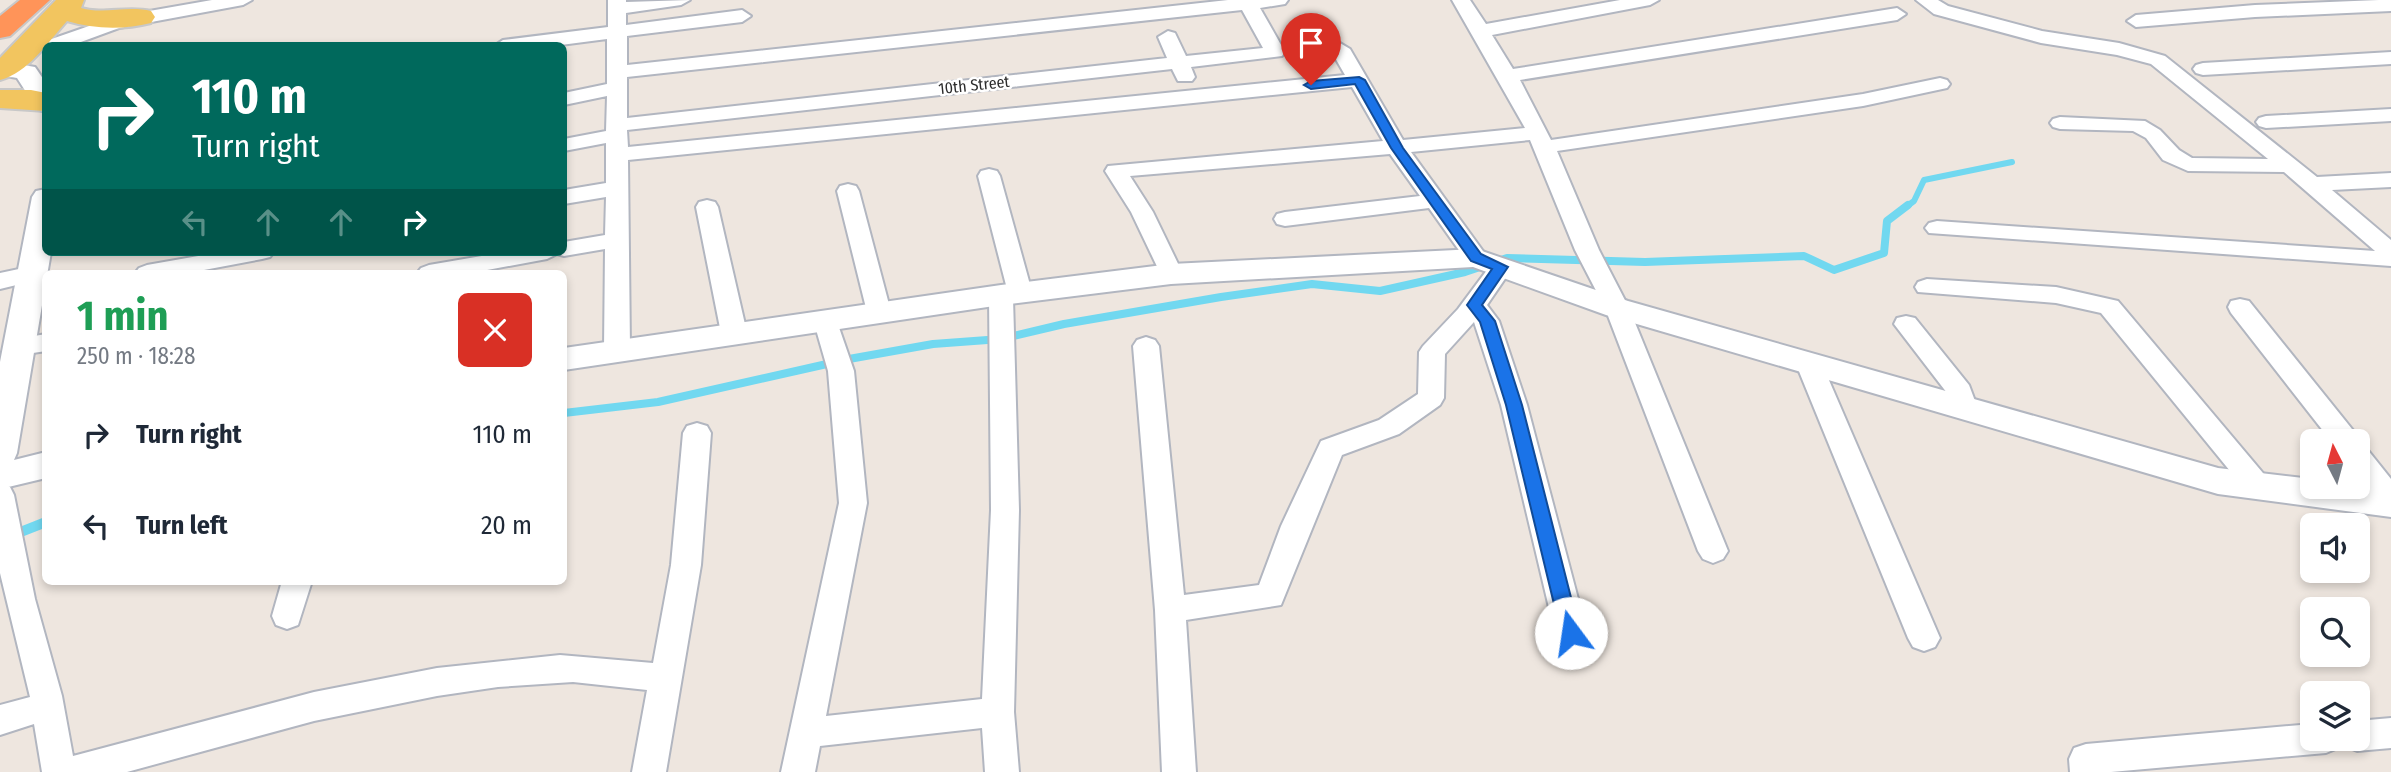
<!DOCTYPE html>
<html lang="en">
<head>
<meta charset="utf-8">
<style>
  :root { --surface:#fff; --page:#f6f6f7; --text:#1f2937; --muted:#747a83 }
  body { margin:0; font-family:"Fira Sans Condensed",sans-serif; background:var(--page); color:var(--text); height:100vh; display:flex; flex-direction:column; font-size:26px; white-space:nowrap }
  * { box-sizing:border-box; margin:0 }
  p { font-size:23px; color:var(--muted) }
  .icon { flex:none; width:38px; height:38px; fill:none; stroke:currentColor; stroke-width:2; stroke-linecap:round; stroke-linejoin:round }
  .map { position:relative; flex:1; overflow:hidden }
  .drawer { position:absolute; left:42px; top:270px; width:525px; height:315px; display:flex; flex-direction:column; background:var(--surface); border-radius:10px; box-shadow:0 4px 10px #0003 }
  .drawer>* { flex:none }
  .guide { position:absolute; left:42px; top:42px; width:525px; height:214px; border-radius:10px; box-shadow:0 4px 10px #0003; background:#00695c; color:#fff; overflow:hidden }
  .needle { width:46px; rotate:354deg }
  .controls { position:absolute; left:2300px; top:429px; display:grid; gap:14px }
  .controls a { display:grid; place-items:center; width:70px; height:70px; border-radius:10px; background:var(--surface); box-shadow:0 4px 10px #0003; font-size:35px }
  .pin { position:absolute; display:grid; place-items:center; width:60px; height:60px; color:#fff; margin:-72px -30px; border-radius:50% 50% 50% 0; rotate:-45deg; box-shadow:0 0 7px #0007 }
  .pin .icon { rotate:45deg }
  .me { position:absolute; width:77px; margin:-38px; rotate:346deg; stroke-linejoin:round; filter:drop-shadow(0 0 5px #0008) }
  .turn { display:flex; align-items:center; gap:24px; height:147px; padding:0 35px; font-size:32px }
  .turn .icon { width:91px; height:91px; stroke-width:2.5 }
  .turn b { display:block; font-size:49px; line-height:60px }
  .lanes { display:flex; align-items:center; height:66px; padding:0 35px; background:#0003; justify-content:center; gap:35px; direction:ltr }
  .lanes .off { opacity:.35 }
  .round { display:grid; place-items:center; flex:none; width:74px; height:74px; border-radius:10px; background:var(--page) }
  .head { display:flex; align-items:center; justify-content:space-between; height:119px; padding:0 35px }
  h1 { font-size:42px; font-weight:700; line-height:52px; color:#1e9e55 }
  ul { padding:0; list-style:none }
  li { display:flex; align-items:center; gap:21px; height:91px; padding:0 35px }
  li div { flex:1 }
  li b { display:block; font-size:26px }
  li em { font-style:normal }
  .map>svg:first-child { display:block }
</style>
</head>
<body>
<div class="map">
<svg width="2391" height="772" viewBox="0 0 2391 772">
  <rect width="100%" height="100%" fill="#eee6df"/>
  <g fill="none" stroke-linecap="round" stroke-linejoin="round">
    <path stroke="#71d8f0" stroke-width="6" d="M1906,207l8,-6 10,-21 88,-18"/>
    <path stroke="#71d8f0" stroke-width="8" d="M564,413l94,-11 191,-43 84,-15 68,-5 63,-15 157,-27 91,-13 68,7 85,-19 42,-14 138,4 159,-6 30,14 50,-17 3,-32 21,-16"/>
    <path stroke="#71d8f0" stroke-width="10" d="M0,540l46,-18"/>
    <g stroke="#b2b6c0" stroke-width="4">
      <path id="minor" d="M212,0h40l-9,5 -124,23 -49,18h-24v5l-6,-5 3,-4 72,-25z
        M608,0h18v2l64,-2 -9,5 -55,8v12l116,-15 9,6 -9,6 -115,14v29l601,-65h60l-3,4 -25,4 25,44 -3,4 -91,11 4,10 -3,4h-14l-6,-12 -545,61 1,17 717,-72 -15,-26 10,-6 10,6 53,91 122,-12 -73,-128h18l16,24 134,-24h39l-9,5 -158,30 21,34 384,-61 9,6 -9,6 -377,60 31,60 312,-46 77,-16 7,2 3,4 -3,4 -84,18 -306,45 42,99 30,58 99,243 -5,8 -10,4 -10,-4 -5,-8 -93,-243 -30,-58 -45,-110 -119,12 77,106 -4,5 -8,2 -8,-2 -39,-55 -144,18 -8,-2 -3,-5 3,-5 8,-2 135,-16 -30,-42 -260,22 23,36 30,62 -4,5 -8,3 -8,-3 -32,-67 -26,-41 3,-5 275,-25 -31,-54 -724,73 2,189 -4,6 -9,3 -9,-3 -4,-6 1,-100 -41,7 -7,-2 -10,5 -76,14h-54l4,-5 8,-3 76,-13h59v-10l41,-7 1,-38 -42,7v-14l42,-7v-40l-42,8v-12l42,-8 1,-35 -43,9v-12l43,-9v-45l-54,7h-59l9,-6 105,-13zM1242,10l21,38 -77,8 -11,-23 -7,-2 -10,6 9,21 -540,60v-41z
        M1916,0h22l10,6 94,25 77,12 46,13 152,121 74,-4v14l-59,3 59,50v26l-462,-33 -4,-5 4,-5 8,-2 438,30 -91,-79 -96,-1 -25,-11 -17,-22 -13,-7 -73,-2 -7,-2 -3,-4 3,-4 7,-2 85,4 15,9 19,20 13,8 76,1 -117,-95 -34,-9 -76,-12 -107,-29z
        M2379,0h12v11l-136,6 -119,10 -9,-6 9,-6 119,-10z
        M2391,52v12l-188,11 -7,-2 -3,-4 3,-4 7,-2z
        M2391,109v12l-125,7 -7,-2 -3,-4 3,-4 7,-2z
        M989,169l8,2 3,5 32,116 -3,6h-16l6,212 -5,202 5,60h-34l-3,-44 -162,18 -5,26h-34l58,-269 -11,-132 -15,-52 3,-6 9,-2 9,2 20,58 13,132 -41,213 156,-17 9,-189 -2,-215 3,-6h15l-29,-113 3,-5z
        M848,184l8,2 3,5 32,121 -3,6 -9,2 -9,-2 -3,-6 -30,-121 3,-5z
        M707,200l8,2 3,5 29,126 -4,6 -9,2 -9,-2 -4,-6 -25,-126 3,-5z
        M221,252h53l-4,5 -8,2 -74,14h-53l4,-5 8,-3z
        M1501,260l8,2 4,5 -26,38 12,16 28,84 60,228 -5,9 -11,4 -11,-4 -5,-9 -54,-228 -27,-83 -29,32 -1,44 -4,7 -41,29 -57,21 -61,150 -95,15 10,152h-34l-7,-162 -22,-264 4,-6 9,-3 9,3 4,6 25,249 75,-10 22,-59 40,-85 58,-21 39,-26 1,-42 4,-6 35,-37 35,-47z
        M33,266l8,3 4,5 -4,5 -41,10v-16z
        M1927,279l129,8 62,14 150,178 4,7 -4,7 -10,4 -10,-4 -147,-180 -45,-10 -138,-11 -3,-5 3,-5z
        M2240,299l9,2 107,133 4,7 -3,4v-4h-26l-100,-128 -3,-6 3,-6z
        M1906,316l9,2 54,67 9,24 -4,7 -9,2 -9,-2 -9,-23 -53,-69 3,-6z
        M46,334v17l-26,4 -9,-3 -4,-6 4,-6z
        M1809,355l9,3 4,6 118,274 -5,9 -11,4 -11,-4 -5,-9 -112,-274 4,-6z
        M697,423l10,3 4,7 -10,132 -35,207h-34l15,-82 -74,-8 -75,5 -61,9 -123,25 -187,51h-85l-8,-48 -34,11v-30l30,-8 -30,-124v-89l10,3 4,8 21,104 27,97 11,60 241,-64 123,-24 123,-13 93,8 18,-98 12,-132 4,-7z
        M2357,446l10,3 24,30v31l-10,-3 -24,-31z
        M282,581h30l-14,44 -11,4 -11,-4 -4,-9z
        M2391,718v30l-34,3 -12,-5 -3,-6 -4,8 -12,5 -215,19h-41l-1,-13 5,-11 12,-4 226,-20v14h45v-17z"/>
    </g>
    <g stroke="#b2b6c0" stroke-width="4">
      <path id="tertiary" d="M0,61l35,6 11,16v29l-9,-3 -20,-31 -17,-3z
        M46,189v63h5l-34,201 -3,7 32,-8v26l-46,11v-127l32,-165 4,-6z
        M1476,249l152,52 590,167 94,11v7l45,-1 34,4v28l-173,-23 -612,-179 -133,-48 -302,17 -170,21 -437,65v-22l437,-63 170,-21z"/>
    </g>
    <g stroke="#c8c8c8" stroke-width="4">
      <path id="primary" d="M56,0h28l-3,8c23,7 46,-3 70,3l4,6 -4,6c-28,7 -57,6 -84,-2 -19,21 -39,52 -67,59v-22z
        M0,90h31l15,3v18l-46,-3z"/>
    </g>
    <g stroke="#c8c8c8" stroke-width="4">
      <path id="motorway" d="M20,0h30l-40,36 -10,2v-22z"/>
    </g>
    <use href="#minor" fill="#fff" fill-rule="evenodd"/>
    <use href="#tertiary" fill="#fff" fill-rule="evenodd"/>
    <use href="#primary" fill="#f2c55f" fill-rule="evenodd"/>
    <use href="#motorway" fill="#ff9459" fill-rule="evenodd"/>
  </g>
  <path fill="#1a73e8" stroke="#114b97" stroke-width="2" d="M1359,77l6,3 38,68 78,106 27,13 -26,38 13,16 27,84 58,228 -2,5 -7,3 -7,-3 -3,-5 -55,-228 -26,-83 -13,-17 25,-36 -21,-8 -80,-113 -36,-64 -44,5 -7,-4 7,-4z"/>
  <g text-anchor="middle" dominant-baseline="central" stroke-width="5" stroke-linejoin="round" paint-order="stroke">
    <g font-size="16" fill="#2c2c2c" stroke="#fff">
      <text transform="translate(974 85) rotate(-6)">10th Street</text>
    </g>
  </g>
</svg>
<div class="controls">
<a><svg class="needle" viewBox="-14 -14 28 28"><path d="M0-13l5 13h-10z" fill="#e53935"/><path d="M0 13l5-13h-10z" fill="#747a83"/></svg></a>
<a><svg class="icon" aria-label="sound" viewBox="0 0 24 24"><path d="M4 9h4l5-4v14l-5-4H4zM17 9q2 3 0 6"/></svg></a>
<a><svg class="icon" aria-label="search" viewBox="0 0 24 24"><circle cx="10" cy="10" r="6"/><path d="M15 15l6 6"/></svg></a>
<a><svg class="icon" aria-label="layers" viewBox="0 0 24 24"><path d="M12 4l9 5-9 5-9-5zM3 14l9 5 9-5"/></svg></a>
</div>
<div class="pin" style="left:1311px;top:85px;background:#d93025"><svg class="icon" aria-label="arrive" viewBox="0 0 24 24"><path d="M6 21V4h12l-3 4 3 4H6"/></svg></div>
<svg class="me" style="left:1571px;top:633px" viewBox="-20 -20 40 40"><circle r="19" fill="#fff"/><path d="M0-13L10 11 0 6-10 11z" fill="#1a73e8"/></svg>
<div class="guide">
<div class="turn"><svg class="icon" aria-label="right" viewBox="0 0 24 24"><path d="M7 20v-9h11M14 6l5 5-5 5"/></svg><div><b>110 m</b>Turn right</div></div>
<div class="lanes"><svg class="icon off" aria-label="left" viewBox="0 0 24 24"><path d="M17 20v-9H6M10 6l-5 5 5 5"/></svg><svg class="icon off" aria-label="ahead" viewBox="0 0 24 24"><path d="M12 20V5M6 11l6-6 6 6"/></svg><svg class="icon off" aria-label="ahead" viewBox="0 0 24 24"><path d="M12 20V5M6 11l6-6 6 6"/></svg><svg class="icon" aria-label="right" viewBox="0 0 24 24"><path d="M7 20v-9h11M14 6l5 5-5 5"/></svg></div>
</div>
<section class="drawer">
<div class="head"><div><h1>1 min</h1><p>250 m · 18:28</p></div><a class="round" style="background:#d93025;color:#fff"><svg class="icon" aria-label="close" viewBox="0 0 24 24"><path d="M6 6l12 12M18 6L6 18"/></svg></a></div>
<ul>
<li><svg class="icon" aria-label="right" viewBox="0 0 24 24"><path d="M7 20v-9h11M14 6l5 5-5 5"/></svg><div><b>Turn right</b></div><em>110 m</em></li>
<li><svg class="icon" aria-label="left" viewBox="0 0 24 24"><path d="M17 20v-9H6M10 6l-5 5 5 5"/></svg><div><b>Turn left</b></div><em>20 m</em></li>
</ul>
</section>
</div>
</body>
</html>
